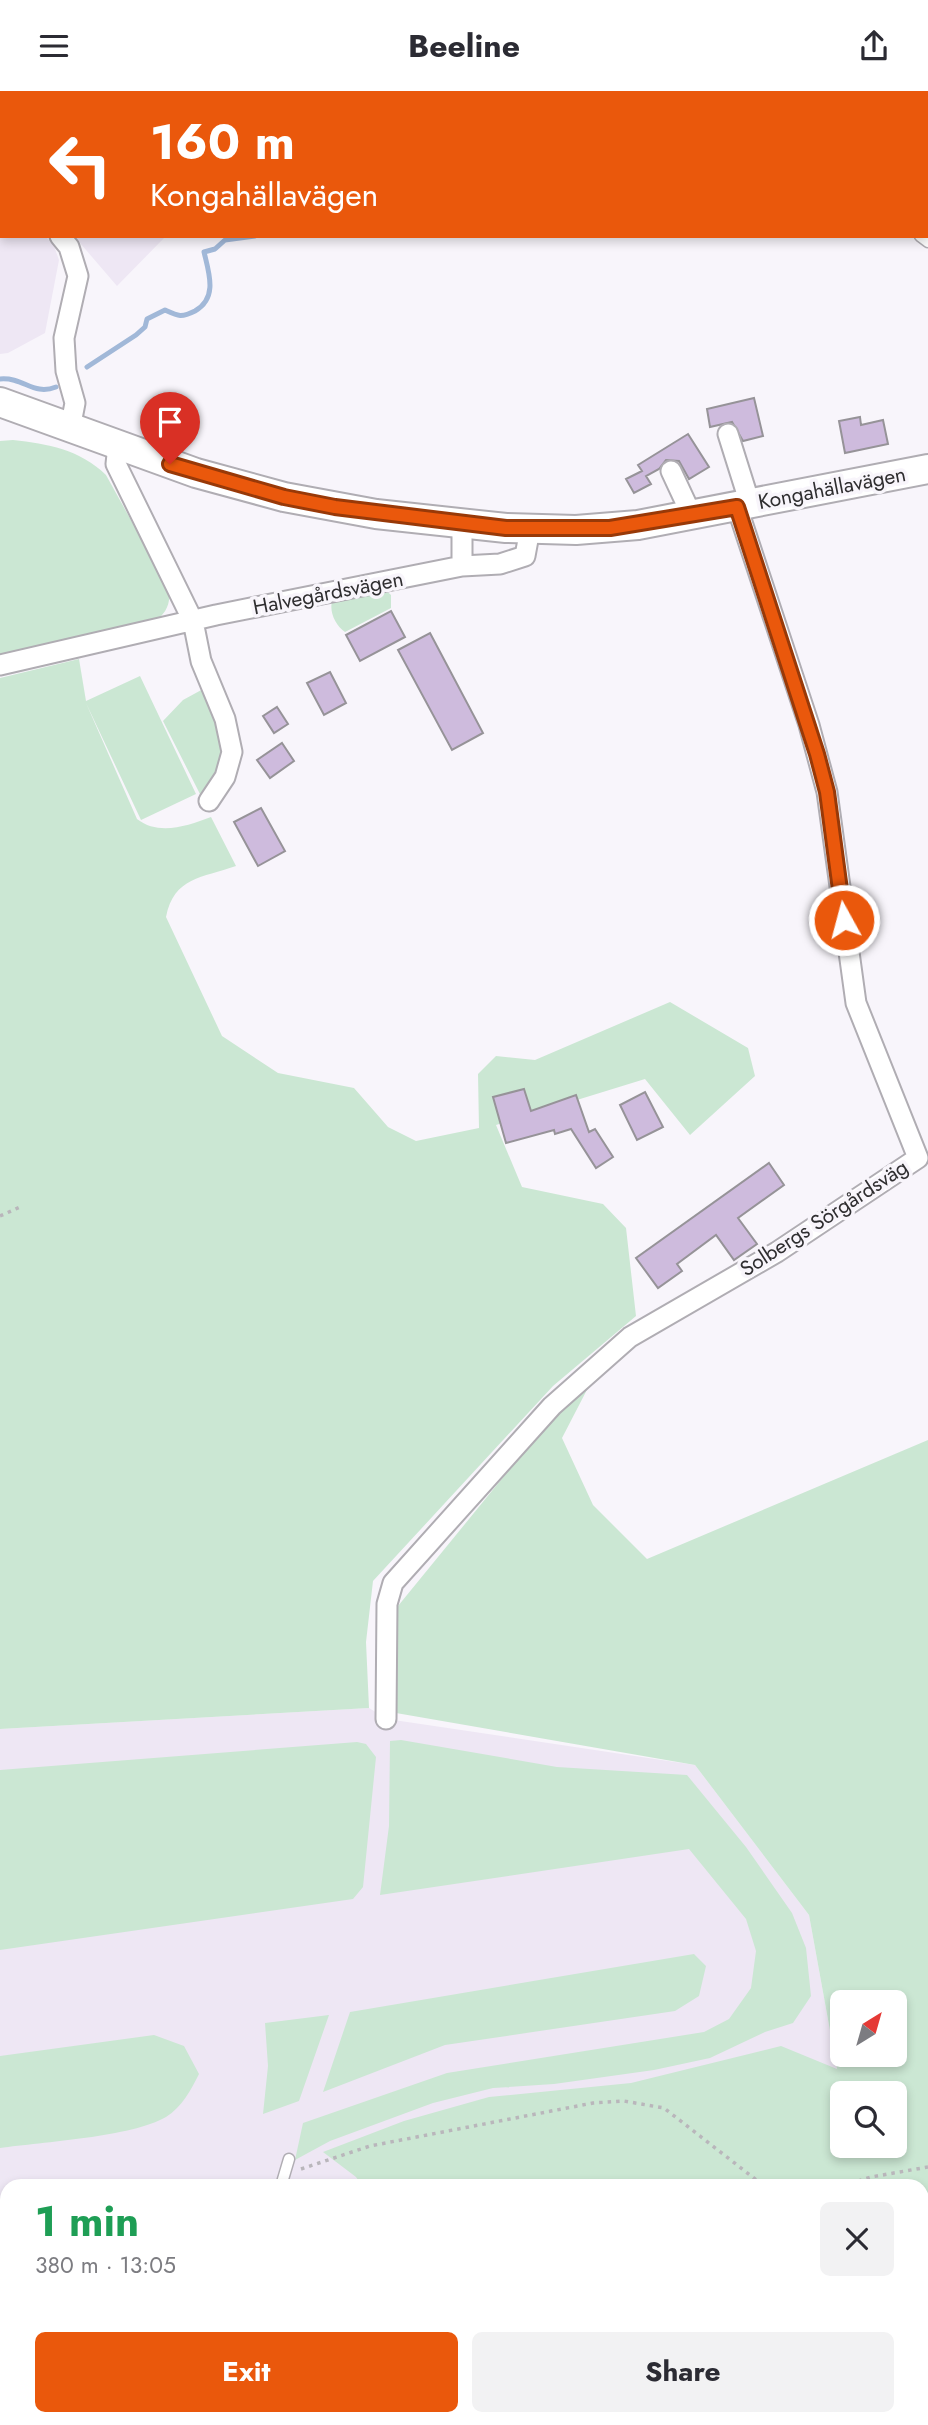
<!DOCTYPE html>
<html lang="en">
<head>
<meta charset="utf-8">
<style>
  :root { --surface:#fff; --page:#f2f2f3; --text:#2b2b33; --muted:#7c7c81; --accent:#ea580c }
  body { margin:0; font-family:Jost,sans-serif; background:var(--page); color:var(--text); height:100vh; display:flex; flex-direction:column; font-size:26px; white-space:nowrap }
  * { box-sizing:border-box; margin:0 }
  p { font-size:23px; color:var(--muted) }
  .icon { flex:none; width:38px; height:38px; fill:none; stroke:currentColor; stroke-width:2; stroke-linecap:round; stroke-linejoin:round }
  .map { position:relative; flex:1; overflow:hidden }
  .sheet { position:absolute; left:0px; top:2088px; width:929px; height:247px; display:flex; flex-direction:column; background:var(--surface); border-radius:21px 21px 0 0; box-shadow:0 4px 10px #0003 }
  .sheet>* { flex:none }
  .top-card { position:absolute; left:0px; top:0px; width:929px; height:147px; box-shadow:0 4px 10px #0003; background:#ea580c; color:#fff; overflow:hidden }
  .needle { width:46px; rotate:37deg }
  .fabs { position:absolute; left:830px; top:1899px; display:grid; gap:14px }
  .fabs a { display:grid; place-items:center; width:77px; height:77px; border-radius:10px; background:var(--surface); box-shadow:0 4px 10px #0003; font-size:35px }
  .pin { position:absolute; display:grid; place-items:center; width:60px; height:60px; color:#fff; margin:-72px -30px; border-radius:50% 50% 50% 0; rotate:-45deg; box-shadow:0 0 7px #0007 }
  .pin .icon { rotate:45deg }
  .me { position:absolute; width:77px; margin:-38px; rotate:353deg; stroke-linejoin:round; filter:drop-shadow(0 0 5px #0008) }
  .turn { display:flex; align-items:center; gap:24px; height:147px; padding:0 35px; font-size:32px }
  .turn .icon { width:91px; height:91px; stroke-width:2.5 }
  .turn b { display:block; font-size:49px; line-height:60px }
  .round { display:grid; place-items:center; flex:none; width:74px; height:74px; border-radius:10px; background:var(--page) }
  .summary { display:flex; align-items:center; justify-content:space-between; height:119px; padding:0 35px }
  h1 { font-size:42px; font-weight:700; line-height:52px; color:#1e9e55 }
  .cta { display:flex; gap:14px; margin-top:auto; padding:14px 35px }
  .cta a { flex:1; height:80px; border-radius:10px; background:var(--accent); color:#fff; font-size:28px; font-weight:700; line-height:80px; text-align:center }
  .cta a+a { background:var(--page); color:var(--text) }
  header { display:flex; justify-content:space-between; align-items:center; height:91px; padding:0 35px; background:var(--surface); font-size:32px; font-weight:700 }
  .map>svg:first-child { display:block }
</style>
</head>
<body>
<header><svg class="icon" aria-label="menu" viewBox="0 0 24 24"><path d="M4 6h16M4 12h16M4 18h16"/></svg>Beeline<svg class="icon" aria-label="share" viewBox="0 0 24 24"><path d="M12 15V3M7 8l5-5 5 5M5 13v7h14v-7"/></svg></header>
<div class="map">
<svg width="928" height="2334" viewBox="0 0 928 2334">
  <rect width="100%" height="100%" fill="#f8f5fb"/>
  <path fill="#eee7f4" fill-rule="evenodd" d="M0,94l2,51h43l9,10 5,14 -14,73 -37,20 -8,1z
    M74,145h92l-49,50z
    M369,1617l18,11 308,46 114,150 28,154 91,-17v373h-928v-696zM842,2002h52v52h-52zM7,2095h915v233h-915z"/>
  <path fill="#cbe7d3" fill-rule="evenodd" d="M13,349c35,4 66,9 93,35l62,112c4,17 -2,26 -15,37l-153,35v-218z
    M382,496l9,8v13l-46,24c-10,-7 -17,-22 -12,-33z
    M79,568l7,42 54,-25 56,118 -55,26 -55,-117 51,116c22,17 50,7 74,-2l25,49c-34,12 -62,11 -70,51l56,119 56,37 76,15 34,39 28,14 63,-13 -1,-54 18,-18 39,4 135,-58 78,46 7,28 -65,59 -45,-56 -149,46 26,62 81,17 23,24 10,88 -83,70 -180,195 -7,61 3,66 -369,21v-1051z
    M205,597l20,48 -6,38 -18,22 -38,-75 20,-21z
    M591,1291l-29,56 31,67 54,54 281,-119v985h-172l-13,-6h179v-233h-560l-6,-9 -33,-25 81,-31 85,-24 142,-14 150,-37 56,23 -28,-154 -114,-150 -299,-52 2,-107 151,-185zM842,1911h52v53h-52zM842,2002h52v52h-52z
    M401,1649l156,27 130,8 59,72 46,66 14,35 5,48 -18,27 -28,9 -55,26 -56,12 -100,14 -61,4 -60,15 -103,38 -35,19 8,-37 144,-50 257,-41 25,-13 22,-31 5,-37 -10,-32 -57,-70 -309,46 9,-69 1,-85z
    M357,1651l9,2 10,13 -13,130 -10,12 -353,51v-180z
    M694,1863l12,12 -7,30 -24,15 -230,34 -122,47 27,-80z
    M329,1924l-30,86 -36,13 5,-48 -3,-43z
    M154,1944l30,11 15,28c-8,16 -17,33 -33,43 -34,20 -124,25 -166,31v-92z
    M360,2328h72l-2,6h-70z
    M568,2328h115l-4,6h-96z"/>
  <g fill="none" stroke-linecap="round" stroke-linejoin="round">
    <path stroke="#a1b8d8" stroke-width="5" d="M334,2l1,-2
      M87,276l49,-32 9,-8 2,-8 18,-9c13,6 16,8 30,1 23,-13 14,-38 9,-59l11,-3 10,-9 30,-4
      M0,288c24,-2 33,17 56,8"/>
  </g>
  <path fill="#cebbdd" stroke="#969398" stroke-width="2" d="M754,307l9,38 -20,5 -11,-19 -22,5 -3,-18z
    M860,326l1,8 22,-5 5,24 -43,9 -6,-32z
    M688,343l21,33 -20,12 -10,-18 -13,-1 -7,9 -13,7 5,8 -17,9 -8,-14 16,-8 -4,-6z
    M391,520l14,26 -45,24 -14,-26z
    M430,542l53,100 -31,17 -54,-100z
    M330,581l16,31 -22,12 -17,-32z
    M277,616l11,17 -14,9 -11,-17z
    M282,652l12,18 -24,17 -13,-18z
    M261,717l24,43 -27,15 -24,-44z
    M524,998l7,22 45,-16 13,37 6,-3 18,28 -17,11 -25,-39 -16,5 -1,-4 -48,13 -13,-46z
    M645,1001l18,35 -26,13 -17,-35z
    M769,1072l15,22 -46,33 19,26 -23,16 -18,-25 -39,29 5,7 -24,17 -22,-30z"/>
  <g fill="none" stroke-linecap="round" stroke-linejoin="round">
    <g stroke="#b0adb3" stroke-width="13">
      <path id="lane" d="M920,145l8,6
        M281,2095l8,-27
        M250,2328l1,6
        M910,2328v6
        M104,2334l21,-6
        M169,2334l23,-6"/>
    </g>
    <g stroke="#b0adb3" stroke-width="23">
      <path id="street" d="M0,76l2,2
        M60,145l9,11 9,29 -14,62 2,33 9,32 -5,26
        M728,343l22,70
        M118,354l-2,19 77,157 8,40 24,58 7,33 -7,25 -16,24
        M671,380l21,45
        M462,434v41l38,-2 25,-8 5,-27
        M0,574l216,-50 246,-49
        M386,1628l1,-115 6,-21 159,-177 78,-69 147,-85 141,-94 -62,-155 -29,-211 -18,-67 -72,-218"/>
    </g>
    <g stroke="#b0adb3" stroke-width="32">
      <path id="secondary" d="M0,311l196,71 88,24 92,17 130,14 70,2 62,-5 290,-56"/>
    </g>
    <path stroke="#b9b6bb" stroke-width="3.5" stroke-dasharray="3.5 5" stroke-linecap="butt" d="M0,1125l20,-9
      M301,2078l69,-23 223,-43 31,-2 40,7 100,78
      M842,2095l29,-9 57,-10"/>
    <use href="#lane" stroke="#fff" stroke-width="10"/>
    <use href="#street" stroke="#fff" stroke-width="19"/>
    <use href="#secondary" stroke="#fff" stroke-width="28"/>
  </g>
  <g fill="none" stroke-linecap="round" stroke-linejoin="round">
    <g stroke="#983908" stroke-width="18">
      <path id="route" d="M170,373l114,33 51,10 171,21h104l127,-21 80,247 10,38 17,128"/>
    </g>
    <use href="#route" stroke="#ea580c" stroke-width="12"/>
  </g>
  <g text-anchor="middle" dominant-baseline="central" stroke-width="7" stroke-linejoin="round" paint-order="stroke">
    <g font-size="21" fill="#2f2e30" stroke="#f8f5fb">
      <text transform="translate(832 397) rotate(-11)">Kongahällavägen</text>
      <text transform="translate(328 502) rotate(-11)">Halvegårdsvägen</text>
      <text transform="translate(824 1127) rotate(-33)">Solbergs Sörgårdsväg</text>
    </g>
  </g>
</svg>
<div class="fabs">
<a><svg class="needle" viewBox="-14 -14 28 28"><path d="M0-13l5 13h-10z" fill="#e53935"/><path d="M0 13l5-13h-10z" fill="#7c7c81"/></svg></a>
<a><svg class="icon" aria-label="search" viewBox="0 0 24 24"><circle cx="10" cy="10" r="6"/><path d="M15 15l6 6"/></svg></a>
</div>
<div class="pin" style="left:170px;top:373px;background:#d93025"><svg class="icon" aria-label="arrive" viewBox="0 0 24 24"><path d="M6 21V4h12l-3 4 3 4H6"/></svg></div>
<svg class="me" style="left:844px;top:829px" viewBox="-20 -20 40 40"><circle r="17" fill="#ea580c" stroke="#fff" stroke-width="3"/><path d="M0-11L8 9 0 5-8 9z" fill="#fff"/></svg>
<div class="top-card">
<div class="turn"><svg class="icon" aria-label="left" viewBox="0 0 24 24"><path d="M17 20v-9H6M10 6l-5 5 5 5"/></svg><div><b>160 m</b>Kongahällavägen</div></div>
</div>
<section class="sheet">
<div class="summary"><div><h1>1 min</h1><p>380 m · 13:05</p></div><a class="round"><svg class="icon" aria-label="close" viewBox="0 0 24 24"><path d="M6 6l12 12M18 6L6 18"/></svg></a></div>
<div class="cta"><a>Exit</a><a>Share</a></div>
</section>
</div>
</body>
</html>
